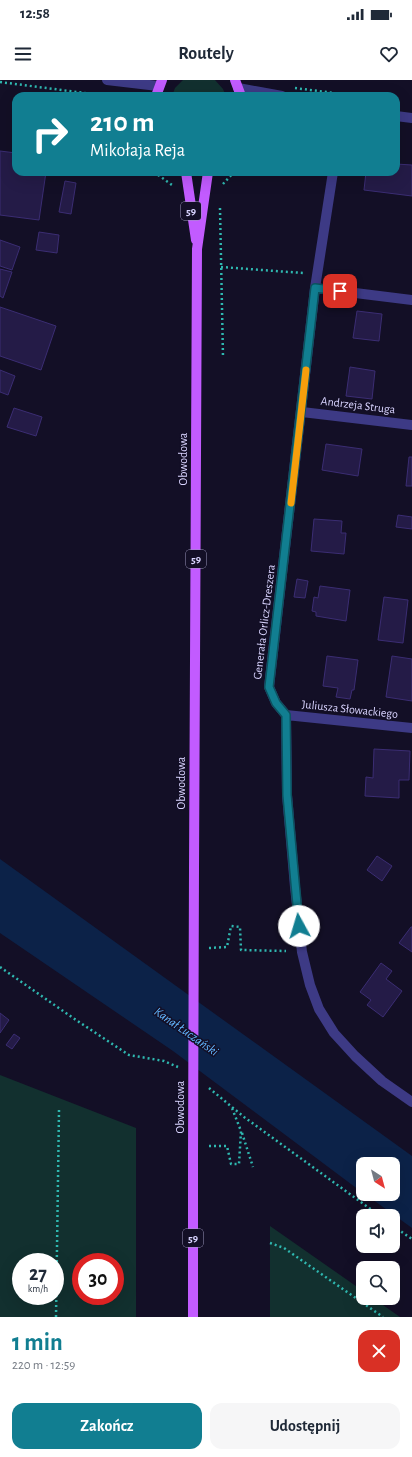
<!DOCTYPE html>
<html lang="pl">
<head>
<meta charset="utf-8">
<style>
  :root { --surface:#fff; --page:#f6f6f7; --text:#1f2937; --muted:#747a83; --accent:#117e91 }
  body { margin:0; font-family:"Alegreya Sans",sans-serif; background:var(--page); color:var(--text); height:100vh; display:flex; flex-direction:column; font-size:15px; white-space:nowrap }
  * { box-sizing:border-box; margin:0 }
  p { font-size:13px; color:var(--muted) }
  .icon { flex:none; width:22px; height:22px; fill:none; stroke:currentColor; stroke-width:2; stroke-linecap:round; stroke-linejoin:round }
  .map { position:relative; height:1237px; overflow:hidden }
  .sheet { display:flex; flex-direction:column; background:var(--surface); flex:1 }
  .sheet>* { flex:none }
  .top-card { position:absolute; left:12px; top:12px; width:388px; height:84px; border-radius:12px; box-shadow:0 4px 16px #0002; background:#117e91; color:#fff; overflow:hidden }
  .needle { width:26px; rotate:144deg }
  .controls { position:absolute; left:356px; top:1077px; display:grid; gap:8px }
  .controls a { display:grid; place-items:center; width:44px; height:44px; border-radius:8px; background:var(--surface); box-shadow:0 4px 16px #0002; font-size:20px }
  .speed { position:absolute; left:12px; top:1173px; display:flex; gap:8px; font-size:20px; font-weight:700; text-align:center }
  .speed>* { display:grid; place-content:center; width:52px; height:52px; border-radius:50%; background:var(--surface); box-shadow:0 4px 16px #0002; line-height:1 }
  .speed small { font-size:10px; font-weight:400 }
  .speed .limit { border:6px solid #d22; background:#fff; color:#111 }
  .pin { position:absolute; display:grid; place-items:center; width:34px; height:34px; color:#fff; margin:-17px; border-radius:8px; box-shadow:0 2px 6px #0006 }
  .me { position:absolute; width:44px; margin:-22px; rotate:354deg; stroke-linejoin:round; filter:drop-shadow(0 0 3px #0008) }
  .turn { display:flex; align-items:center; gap:14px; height:84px; padding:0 12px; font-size:18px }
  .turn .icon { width:52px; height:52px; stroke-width:2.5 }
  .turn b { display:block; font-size:28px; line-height:34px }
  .round { display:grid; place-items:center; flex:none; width:42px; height:42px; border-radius:12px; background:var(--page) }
  .summary { display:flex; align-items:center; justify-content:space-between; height:68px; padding:0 12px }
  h1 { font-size:24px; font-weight:700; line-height:30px; color:var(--accent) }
  .primary-button { display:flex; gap:8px; margin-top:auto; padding:8px 12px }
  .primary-button a { flex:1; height:46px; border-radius:12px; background:var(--accent); color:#fff; font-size:16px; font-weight:700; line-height:46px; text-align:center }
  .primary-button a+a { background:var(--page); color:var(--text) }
  .status { display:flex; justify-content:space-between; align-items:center; height:28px; padding:0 20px; background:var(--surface); direction:ltr }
  .status svg { height:11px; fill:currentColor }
  header { display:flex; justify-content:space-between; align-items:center; height:52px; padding:0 12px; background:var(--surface); font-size:18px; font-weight:700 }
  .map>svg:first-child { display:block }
</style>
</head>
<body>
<div class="status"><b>12:58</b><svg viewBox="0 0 49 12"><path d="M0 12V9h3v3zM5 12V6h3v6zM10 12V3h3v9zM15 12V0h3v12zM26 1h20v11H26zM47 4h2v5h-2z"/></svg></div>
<header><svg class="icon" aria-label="menu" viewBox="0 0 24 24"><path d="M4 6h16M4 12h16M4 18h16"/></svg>Routely<svg class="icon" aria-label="heart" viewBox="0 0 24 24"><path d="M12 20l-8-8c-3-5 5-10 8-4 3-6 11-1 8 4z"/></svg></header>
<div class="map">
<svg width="412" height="1237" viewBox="0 0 412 1237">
  <rect width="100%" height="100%" fill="#130f26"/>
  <path fill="#12302f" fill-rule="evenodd" d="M183,0h32l8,9 3,7h-54l3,-8z
    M0,995l136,53v189h-136zM21,1182h34v34h-34zM81,1182h34v34h-34z
    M270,1146l93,65v7h10l27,19h-130z"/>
  <path fill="#0c2248" d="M0,779l412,297v72l-47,-34h28v-30h-30v29l-190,-142 -173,-118z"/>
  <path fill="#241b47" stroke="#3b2d73" d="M0,71l16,2v19h30l-7,48 -39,-5z
    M396,84l16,1v31l-48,-6 2,-18h30z
    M65,101l11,2 -5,31 -12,-2z
    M39,152l20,3 -2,18 -21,-3z
    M0,160l20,7 -8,23 -12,-4z
    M0,189l12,3 -9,26 -3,-2z
    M0,227l56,19 -15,44 -41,-14z
    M357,231l25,3 -3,27 -26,-3z
    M350,287l25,4 -3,28 -26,-3z
    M0,290l15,6 -7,19 -8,-3z
    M14,328l28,9 -6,19 -29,-9z
    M326,364l36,5 -4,27 -36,-6z
    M409,377h3v29h-6z
    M398,435l14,2v12l-16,-2z
    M314,439l28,2 -1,12h5l-2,21 -33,-3z
    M297,499l11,2 -3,17 -11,-1z
    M320,506l30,4 -4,31 -30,-5v-4l-4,-1 2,-14 4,1z
    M384,517l24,3 -5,43 -25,-3z
    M327,576l31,4 -4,30h-2l-2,9 -14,-2 2,-9 -15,-2z
    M392,576l20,3v42l-26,-4z
    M374,669l36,2 -1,29h-10v18l-34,-2 1,-19 7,1z
    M377,776l15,10 -10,15 -15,-11z
    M411,847h1v25l-13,-9z
    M381,883l11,8 -6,8 16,12 -19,26 -16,-12 4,-5 -11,-8z
    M0,933l9,7 -9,13z
    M14,954l6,4 -8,11 -6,-4z"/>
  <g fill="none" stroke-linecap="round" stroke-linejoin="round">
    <path stroke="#2fb8b0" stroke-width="2.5" stroke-dasharray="2 3" stroke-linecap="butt" d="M0,2l100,13
      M295,8l62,8
      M154,92l18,13
      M223,104l11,-12
      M220,128l3,149
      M221,187l82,6
      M209,868l18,-1 4,-21 9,1 1,23 45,1
      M0,887l76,53 53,35 35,6 14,6
      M209,1008l35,29 136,99
      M242,1053l11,34
      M209,1066h18l4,18h8l2,-33 -9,-23
      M393,1146l19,13
      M270,1163l14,5 99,69
      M56,1237l3,-207"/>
    <path stroke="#3d3a85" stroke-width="10" d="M107,0l51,6
      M238,8l44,8
      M396,36l16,2
      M333,92l-18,116 -46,399 7,16 10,12 1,80 8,92 7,65 8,33 9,24 15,24 21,23 27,25 30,21
      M315,208l97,12
      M302,332l110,13
      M286,635l126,13"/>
    <path stroke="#c25bff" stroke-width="10" d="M235,0l6,16
      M156,16l6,-16
      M186,92l10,68
      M194,788l3,-619 11,-77
      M193,1237v-158"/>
    <path stroke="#c25bff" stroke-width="10" d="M193,1079l1,-291"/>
  </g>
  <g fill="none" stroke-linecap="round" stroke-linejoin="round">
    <g stroke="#0b525e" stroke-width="10">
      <path id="route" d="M299,846l-12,-131 -1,-80 -10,-12 -7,-16 46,-399 25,3"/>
    </g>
    <use href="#route" stroke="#117e91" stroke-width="7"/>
    <path stroke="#f59e0b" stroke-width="7" d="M291,423l15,-133"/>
  </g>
  <g text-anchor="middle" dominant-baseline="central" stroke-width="3" stroke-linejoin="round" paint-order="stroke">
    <g fill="#130f26" stroke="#9e99be" stroke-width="1">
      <rect x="181" y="122" width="20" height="18" rx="3"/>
      <rect x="186" y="470" width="20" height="18" rx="3"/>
      <rect x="183" y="1149" width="20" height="18" rx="3"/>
    </g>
    <g font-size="11" font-weight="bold" fill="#d9d4ff">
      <text x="191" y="131">59</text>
      <text x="196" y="479">59</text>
      <text x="193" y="1158">59</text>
    </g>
    <g font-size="12" fill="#d9d4ff" stroke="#130f26">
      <text transform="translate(358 325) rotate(7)">Andrzeja Struga</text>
      <text transform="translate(183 379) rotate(-90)">Obwodowa</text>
      <text transform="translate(264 542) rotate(-83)">Generała Orlicz-Dreszera</text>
      <text transform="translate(350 629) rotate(6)">Juliusza Słowackiego</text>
      <text transform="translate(181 703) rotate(-90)">Obwodowa</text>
      <text transform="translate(180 1027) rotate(-90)">Obwodowa</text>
    </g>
    <g font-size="13" font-style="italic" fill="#62b6ff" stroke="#130f26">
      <text transform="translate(186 952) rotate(35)">Kanał Łuczański</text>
    </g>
  </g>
</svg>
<div class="controls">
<a><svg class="needle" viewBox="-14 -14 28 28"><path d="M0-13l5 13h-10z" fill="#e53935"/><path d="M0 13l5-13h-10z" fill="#747a83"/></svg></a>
<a><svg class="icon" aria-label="sound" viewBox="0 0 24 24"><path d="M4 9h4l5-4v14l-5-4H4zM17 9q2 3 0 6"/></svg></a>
<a><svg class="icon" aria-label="search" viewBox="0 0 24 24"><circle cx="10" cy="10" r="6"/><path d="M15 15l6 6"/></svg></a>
</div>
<div class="speed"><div>27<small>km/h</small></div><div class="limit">30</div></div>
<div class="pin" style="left:340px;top:211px;background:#d93025"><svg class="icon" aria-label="arrive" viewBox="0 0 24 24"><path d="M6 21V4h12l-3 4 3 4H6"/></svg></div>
<svg class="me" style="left:299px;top:846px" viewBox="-20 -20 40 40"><circle r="19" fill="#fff"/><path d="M0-13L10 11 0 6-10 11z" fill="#117e91"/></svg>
<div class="top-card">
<div class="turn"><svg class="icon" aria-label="right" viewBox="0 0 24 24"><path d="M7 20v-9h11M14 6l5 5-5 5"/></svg><div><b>210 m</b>Mikołaja Reja</div></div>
</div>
</div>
<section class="sheet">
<div class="summary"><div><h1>1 min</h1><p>220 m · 12:59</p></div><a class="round" style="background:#d93025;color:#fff"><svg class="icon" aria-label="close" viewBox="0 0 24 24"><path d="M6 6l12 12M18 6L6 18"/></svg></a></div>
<div class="primary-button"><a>Zakończ</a><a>Udostępnij</a></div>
</section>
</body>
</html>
